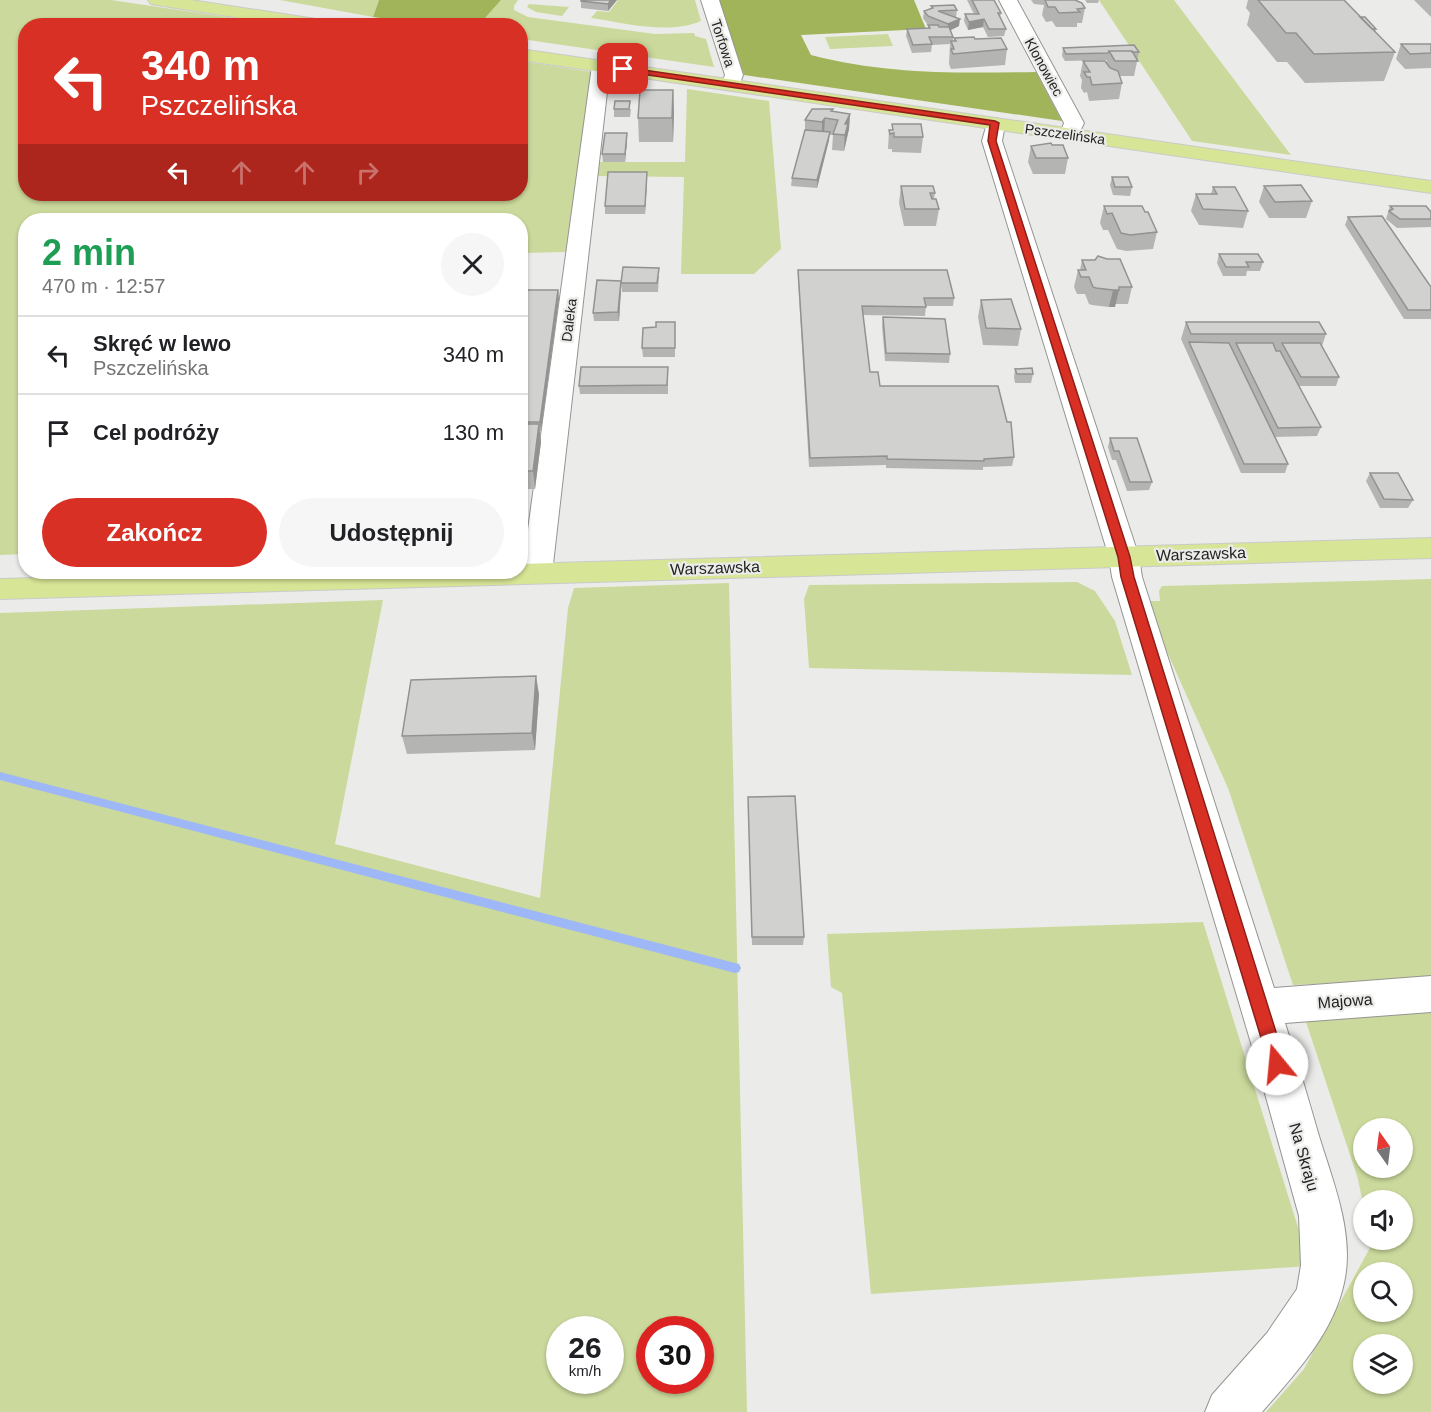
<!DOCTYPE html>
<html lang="pl">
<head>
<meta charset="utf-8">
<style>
  :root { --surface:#fff; --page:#f6f6f6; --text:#202124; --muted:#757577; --line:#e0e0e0; --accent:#d93025 }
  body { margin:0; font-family:Arial,sans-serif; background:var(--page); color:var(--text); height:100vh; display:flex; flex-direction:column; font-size:22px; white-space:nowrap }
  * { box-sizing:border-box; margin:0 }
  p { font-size:20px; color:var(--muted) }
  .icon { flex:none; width:33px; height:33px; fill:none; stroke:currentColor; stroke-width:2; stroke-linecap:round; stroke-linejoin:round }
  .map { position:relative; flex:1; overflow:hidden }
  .drawer { position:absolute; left:18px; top:213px; width:510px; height:366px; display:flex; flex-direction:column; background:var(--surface); border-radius:24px; box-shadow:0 2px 4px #0004 }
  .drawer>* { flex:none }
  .banner { position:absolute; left:18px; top:18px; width:510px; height:183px; border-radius:24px; box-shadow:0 2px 4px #0004; background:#d93025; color:#fff; overflow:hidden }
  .needle { width:39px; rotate:346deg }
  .buttons { position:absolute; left:1353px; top:1118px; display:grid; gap:12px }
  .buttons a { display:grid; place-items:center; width:60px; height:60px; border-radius:50%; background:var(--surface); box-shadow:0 2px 4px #0004; font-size:30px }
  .speed { position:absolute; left:546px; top:1316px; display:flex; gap:12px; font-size:30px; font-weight:700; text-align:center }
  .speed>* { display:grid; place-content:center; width:78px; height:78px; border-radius:50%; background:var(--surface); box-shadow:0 2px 4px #0004; line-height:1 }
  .speed small { font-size:15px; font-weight:400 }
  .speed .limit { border:9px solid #d22; background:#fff; color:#111 }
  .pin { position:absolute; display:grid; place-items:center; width:51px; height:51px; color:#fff; margin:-26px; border-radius:12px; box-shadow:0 3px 9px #0006 }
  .me { position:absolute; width:66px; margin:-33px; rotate:343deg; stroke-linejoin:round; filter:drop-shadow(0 0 4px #0008) }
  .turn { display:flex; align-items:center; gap:21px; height:126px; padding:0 24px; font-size:27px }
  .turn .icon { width:78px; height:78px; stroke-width:2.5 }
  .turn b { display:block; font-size:42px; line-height:51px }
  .lanes { display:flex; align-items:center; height:57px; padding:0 24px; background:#0003; justify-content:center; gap:30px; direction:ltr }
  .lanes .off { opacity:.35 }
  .round { display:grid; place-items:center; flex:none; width:63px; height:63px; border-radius:32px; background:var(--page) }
  .summary { display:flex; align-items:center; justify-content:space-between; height:102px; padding:0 24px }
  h1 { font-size:36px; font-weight:700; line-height:45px; color:#1e9e55 }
  .cta { display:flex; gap:12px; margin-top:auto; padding:12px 24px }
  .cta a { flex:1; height:69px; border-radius:36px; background:var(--accent); color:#fff; font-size:24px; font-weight:700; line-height:69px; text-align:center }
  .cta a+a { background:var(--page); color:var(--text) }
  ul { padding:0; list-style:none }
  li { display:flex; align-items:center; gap:18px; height:78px; padding:0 24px; border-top:2px solid var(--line) }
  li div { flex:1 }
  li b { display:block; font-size:22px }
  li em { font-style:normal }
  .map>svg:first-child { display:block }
</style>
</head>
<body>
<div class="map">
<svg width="1431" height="1412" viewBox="0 0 1431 1412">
  <rect width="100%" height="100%" fill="#ebece9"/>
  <path fill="#cbd99c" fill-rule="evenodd" d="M0,0h111l171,25 -256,1v168h494l1,-133 71,11 -26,180 -45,1 -1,-33h-494l-1,334 -25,1z
    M280,0h99l-6,17z
    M501,0h17l-4,6v4l14,7 127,17 39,-1 1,3 11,3 8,28 -193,-28 -1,-13h-42z
    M618,0h77l6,21c-33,14 -76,2 -110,-3l6,-7 12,1z
    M1099,0h75l117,155 -99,-14z
    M529,4l40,3 -7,9 -26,-4 -9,-5z
    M888,34l5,12 -63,3 -5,-12z
    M687,89l82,12 12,148 -27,25h-73l3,-97 -89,-1 3,-14h87z
    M1431,579v400l-138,6 -65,-197 -73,-163 -6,-24h11l-1,-10 3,-5z
    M1077,582l18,9 20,30 17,54 -323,-7 -5,-69 5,-14z
    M729,583l18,829h-747v-799l383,-13 -48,244 205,54 28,-290 6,-20zM560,1329h50v51h-50zM650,1329h50v51h-50z
    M1203,922l107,344 -439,28 -29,-301 -11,-6 -4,-53z
    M1431,1006v406h-165l38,-43 68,-125 -1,-5h31v-39h-38l-1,4 -5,-25 -54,-163zM1364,1128h38v39h-38zM1364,1272h38v39h-38zM1364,1344h38v39h-38z"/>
  <path fill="#a2b459" d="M379,0h122l-23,26 -49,-1 -56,-8z
    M716,0h198l12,29 -125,6 10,20c78,20 145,18 225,17l26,49 -318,-46 -13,-37h-4z"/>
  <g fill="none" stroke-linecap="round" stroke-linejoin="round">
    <path fill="#9eb7f7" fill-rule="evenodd" d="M0,772l735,191 4,1 2,4 -2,4 -4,1 -735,-193z"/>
    <g stroke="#949592" stroke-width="2">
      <path id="minor" d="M701,0h18l24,75 -5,14h-14l-3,-4 4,-10z
        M999,0h18l67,123 -7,15h-14l-3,-4 4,-11z
        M601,60l7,2 2,4 -58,507 -4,7 -11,3 -11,-3 -4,-7 70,-507 2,-4z
        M995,118l7,2 3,4 -3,17 137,416 3,20 132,411 157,-12v36l-146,11c12,37 23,75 34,113 14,46 36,98 25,147 -11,51 -49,91 -82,129h-57l7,-17 55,-62 30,-44 4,-24 -2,-49 -48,-173 -139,-466 -3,-20 -127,-416 6,-21z"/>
    </g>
    <g stroke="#cacaca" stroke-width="2">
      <path id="major" d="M148,0h43l138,21 9,5h-47l-134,-21 -6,-1z
        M520,49l911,132v12l-911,-133z
        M1431,538v20l-1431,41v-20l252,-7h268v-8z"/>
    </g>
    <use href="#minor" fill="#fff" fill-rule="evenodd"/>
    <use href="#major" fill="#d7e596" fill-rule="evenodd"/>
  </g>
  <path fill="#b4b5b2" d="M581,0h36l-9,11 -27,-3z
    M967,0h27l7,13 -1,5 6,11 -2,7 -16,1 -5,-10 -15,3 -4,-9 1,-7h9z
    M1031,0h44l10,8 -3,15h-5v4h-21l-4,-6 -6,1 -4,-7 2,-10 -10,-1z
    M1085,0h14l-1,3h-11z
    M1248,0h96l16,17 16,12 -1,3 20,20 -11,29 -79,2 -18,-21h-10l-30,-37 3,-12 -4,-5z
    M1414,0h17v17z
    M931,6l26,4 -1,7 3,9 -9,4 3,7v4h1v-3l21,1 32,10 -2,16 -54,4 -2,-5 1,-20 -18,1 -1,7 -19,1 -6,-17 1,-7 21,-1v-3h2l-3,-1 -4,-6 1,-7 7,-3z
    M1401,44h30v24l-26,1 -9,-10z
    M1063,48l76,4 -5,24h-14l2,7 -3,16 -30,2 -2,-9 -3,1 -3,-5 1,-8 -2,-4 3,-15 23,2 1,-3 -42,1 -3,-5z
    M673,90l1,23 -1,29h-34l-1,-24z
    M614,109h17l-1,8h-16z
    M833,112l17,2 -1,15 -5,22 -12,-1 1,-15h-4v5l-12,48 -26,-2 1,-8 13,-47v-11z
    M892,124l31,13 -2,16 -29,-1v-3h-4l1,-19h3z
    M627,133v8l-2,21h-22l-1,-8z
    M1052,145l16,13 -3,16h-32l-5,-12 3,-16z
    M1112,177l20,10 -2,9 -17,-1 -3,-10z
    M647,180l-2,34h-40v-8z
    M901,186l34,7 -1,6 5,10 -3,17h-32l-5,-23z
    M1264,186l48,15 -6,17h-37l-10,-16z
    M1213,187l35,24 -5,17 -44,-3 -8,-14 5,-17h15z
    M1104,206l41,6 12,20 -4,17 -27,2 -9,-2 -9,-19h-5l-3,-7z
    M1390,206l41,6v15l-34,1 -11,-9z
    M1348,217l83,70v32h-27l-59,-94z
    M1219,254l44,8 -3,9h-13l-1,5h-23l-6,-13z
    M1082,260l50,27 -4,17h-13v3h-6l-17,-2 -3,-1 -4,-10h-8l-3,-7 4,-17h2z
    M798,270l156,28 -1,8h-27l-1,10 -62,-1 7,57 10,14 134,71 -2,9 -29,1v3l-97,-2v-3l-77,2 -11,-188z
    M659,276l-1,16h-36l-1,-9z
    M621,289l-2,32h-25l-1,-8z
    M520,290h38l1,9 -18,132h-1l1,11 -6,47h-15z
    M981,300l40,29 -3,17 -35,-1 -5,-28z
    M883,317l67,37 -1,9 -64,-2 -3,-35z
    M675,322v35h-32l-1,-9 14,-21z
    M1186,322l140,12 -4,12 17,31 -3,9h-37l22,41 -4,9 -42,1 13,27 -3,9h-44l-60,-134z
    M1015,369l18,5 -2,9h-16l-1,-6z
    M668,375v19h-88l-1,-8z
    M1110,438l42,44 -3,8 -22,1 -11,-31h-4l-4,-13z
    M1370,473l43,27 -5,8h-28l-14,-27z
    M539,694l-4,56 -128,4 -5,-18z
    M748,797l56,140 -1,8h-51z"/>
  <path fill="#929391" d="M611,0h6l-9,11v-7z
    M960,19l-1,7 -12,6 1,-8z
    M984,19l-1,8 -15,3 1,-8z
    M673,90l1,23 -1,29 -1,-24z
    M850,114l-1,15 -5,22 1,-27z
    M825,118l-1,16 -2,4v-16z
    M830,132l-1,8 -12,48v-8z
    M627,133v8l-2,21v-8z
    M647,172v8l-2,34v-8z
    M621,281v8l-2,32 -1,-9z
    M558,290l1,9 -18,132 -1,-9z
    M1113,290h6l-4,17h-6z
    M539,424l2,18 -6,47 -2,-18z
    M536,676l3,18 -4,56 -3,-17z"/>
  <path fill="#d1d2cf" stroke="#929391" stroke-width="1.5" d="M581,0h30l-3,4 -27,-3z
    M972,0h22l7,13h-3l8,16h-17l-5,-10 -15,3 -4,-8h14z
    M1045,0h30l7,3 3,5 -8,1 3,3 -21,1 -4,-6h-7z
    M1258,0h86l51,52 -81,2 -18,-21h-10z
    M954,5l3,5 -19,1 22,8 -12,5 -20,-8 -4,-5 9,-3 -2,-2z
    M1360,17h5l11,12h-4z
    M928,25h10l1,2h10l4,10h-24l3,7 -19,1 -6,-16 23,-1z
    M974,37l1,2 26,-1 6,11 -54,5 -2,-5h3l-3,-8h5l-2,-3z
    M1401,44h30v9l-21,1z
    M1134,45l5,7h-7v-1h-23l-1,2 -42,1 -3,-6z
    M1109,51h23l6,10h-23z
    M1083,61h22l5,7 8,3 4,12 -30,2 -2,-8h-3l-3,-5h6z
    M640,90h33l-1,28h-34z
    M615,101h15l-1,8h-15z
    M812,109h21l-2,2 19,3 -5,10h3l-3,11 -12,-1 5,-14 -13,-2 -3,4 -17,-2z
    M892,124h29l2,13h-29v-4l-4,1 -1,-4h4z
    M805,130l25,2 -13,48 -25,-2z
    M605,133h22l-2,21h-23z
    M1051,143l1,2h11l5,13h-32l-5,-12z
    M608,172h39l-2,34h-40z
    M1112,177h16l4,10h-17z
    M1301,185l11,16 -37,1 -11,-16z
    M901,186h32l2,7h-5l2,6h4l3,10h-34z
    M1213,187h22l13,24 -45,-2 -7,-15h21z
    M1104,206h38l3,6h3l9,20 -27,3 -9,-2 -9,-20 -5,1z
    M1390,206h36l5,6v7h-31l-11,-8 4,-2z
    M1382,216l49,71v23h-23l-60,-93z
    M1219,254h39l5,8h-17l3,5h-23z
    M1098,256l9,3h13l12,28h-13v3h-6l-17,-2 -3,-1 -4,-10h-8l-3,-7h8l-4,-10h13z
    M623,267l36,1 -2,15h-36z
    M798,270h149l7,28h-30l2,9 -64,-1 8,66h8l2,14h118l9,36h4l3,35 -30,2v2l-97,-2v-3l-77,2z
    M597,280l24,1 -3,31 -25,1z
    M520,290h38l-18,132h-20z
    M1011,299l10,30 -35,-1 -5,-28z
    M883,317l62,2 5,35 -64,-1z
    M656,322h19v26h-33l1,-20 13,-1z
    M1186,322h133l7,12h-135z
    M1189,342l40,1 59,121h-44z
    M1236,343h37l3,8h4l41,76 -43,1z
    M1282,343h38l19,34h-38z
    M581,367h87l-1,18 -88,1z
    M1032,368l1,6h-16l-2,-5z
    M520,424h19l-6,47h-13z
    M1110,438h27l15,44h-22l-11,-31h-5z
    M1370,473h28l15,27 -29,-1z
    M536,676l-4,57 -130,3 9,-56z
    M795,796l9,141h-52l-4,-140z"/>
  <path fill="#d93025" stroke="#8d1f18" stroke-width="1.5" d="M623,67l372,54 4,2 -3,18 134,416 4,20 152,487 -3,5 -6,2 -6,-2 -2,-5 -148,-487 -3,-20 -130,-416 2,-16 -369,-54 -2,-2z"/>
  <g text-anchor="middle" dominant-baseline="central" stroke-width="4.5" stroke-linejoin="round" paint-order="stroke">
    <g font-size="14" fill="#232322" stroke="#ebece9">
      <text transform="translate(723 43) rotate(72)">Torfowa</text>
      <text transform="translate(1044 67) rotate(61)">Klonowiec</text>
      <text transform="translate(1065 134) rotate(8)">Pszczelińska</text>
      <text transform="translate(569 320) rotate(-83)">Daleka</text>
    </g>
    <g font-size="16" fill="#232322" stroke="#ebece9">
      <text transform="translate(1201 554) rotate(-2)">Warszawska</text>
      <text transform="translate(715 568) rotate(-2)">Warszawska</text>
      <text transform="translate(1345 1001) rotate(-4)">Majowa</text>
      <text transform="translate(1304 1157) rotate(74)">Na Skraju</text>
    </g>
  </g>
</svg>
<div class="buttons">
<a><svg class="needle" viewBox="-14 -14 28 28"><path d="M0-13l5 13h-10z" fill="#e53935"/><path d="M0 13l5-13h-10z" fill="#757577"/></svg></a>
<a><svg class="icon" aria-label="sound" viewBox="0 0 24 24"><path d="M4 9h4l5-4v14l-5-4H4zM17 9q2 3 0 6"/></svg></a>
<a><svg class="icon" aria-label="search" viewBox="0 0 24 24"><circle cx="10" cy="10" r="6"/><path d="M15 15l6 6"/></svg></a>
<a><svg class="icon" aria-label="layers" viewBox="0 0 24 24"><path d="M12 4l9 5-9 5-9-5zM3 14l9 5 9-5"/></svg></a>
</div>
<div class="speed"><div>26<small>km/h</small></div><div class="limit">30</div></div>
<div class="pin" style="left:623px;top:69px;background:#d93025"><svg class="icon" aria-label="arrive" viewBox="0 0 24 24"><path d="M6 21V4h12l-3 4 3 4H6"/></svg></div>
<svg class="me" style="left:1277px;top:1064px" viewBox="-20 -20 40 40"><circle r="19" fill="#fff"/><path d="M0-13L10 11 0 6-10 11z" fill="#d93025"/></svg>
<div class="banner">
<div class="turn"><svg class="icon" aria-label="left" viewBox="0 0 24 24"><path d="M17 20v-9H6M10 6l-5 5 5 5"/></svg><div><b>340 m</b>Pszczelińska</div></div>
<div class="lanes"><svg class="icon" aria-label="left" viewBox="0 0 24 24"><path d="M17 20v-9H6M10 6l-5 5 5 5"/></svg><svg class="icon off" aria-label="ahead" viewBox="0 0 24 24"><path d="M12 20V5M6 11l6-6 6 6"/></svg><svg class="icon off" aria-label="ahead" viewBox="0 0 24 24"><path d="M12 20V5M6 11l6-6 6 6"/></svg><svg class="icon off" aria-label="right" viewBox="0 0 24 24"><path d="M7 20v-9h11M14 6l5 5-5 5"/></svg></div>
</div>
<section class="drawer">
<div class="summary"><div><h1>2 min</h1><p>470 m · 12:57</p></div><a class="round"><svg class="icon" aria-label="close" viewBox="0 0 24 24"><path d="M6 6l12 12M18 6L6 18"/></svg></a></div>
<ul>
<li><svg class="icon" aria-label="left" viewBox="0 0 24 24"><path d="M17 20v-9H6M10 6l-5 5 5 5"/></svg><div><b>Skręć w lewo</b><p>Pszczelińska</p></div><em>340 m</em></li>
<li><svg class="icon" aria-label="arrive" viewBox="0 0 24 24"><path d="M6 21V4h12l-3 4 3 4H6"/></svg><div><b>Cel podróży</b></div><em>130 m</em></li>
</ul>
<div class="cta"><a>Zakończ</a><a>Udostępnij</a></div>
</section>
</div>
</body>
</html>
